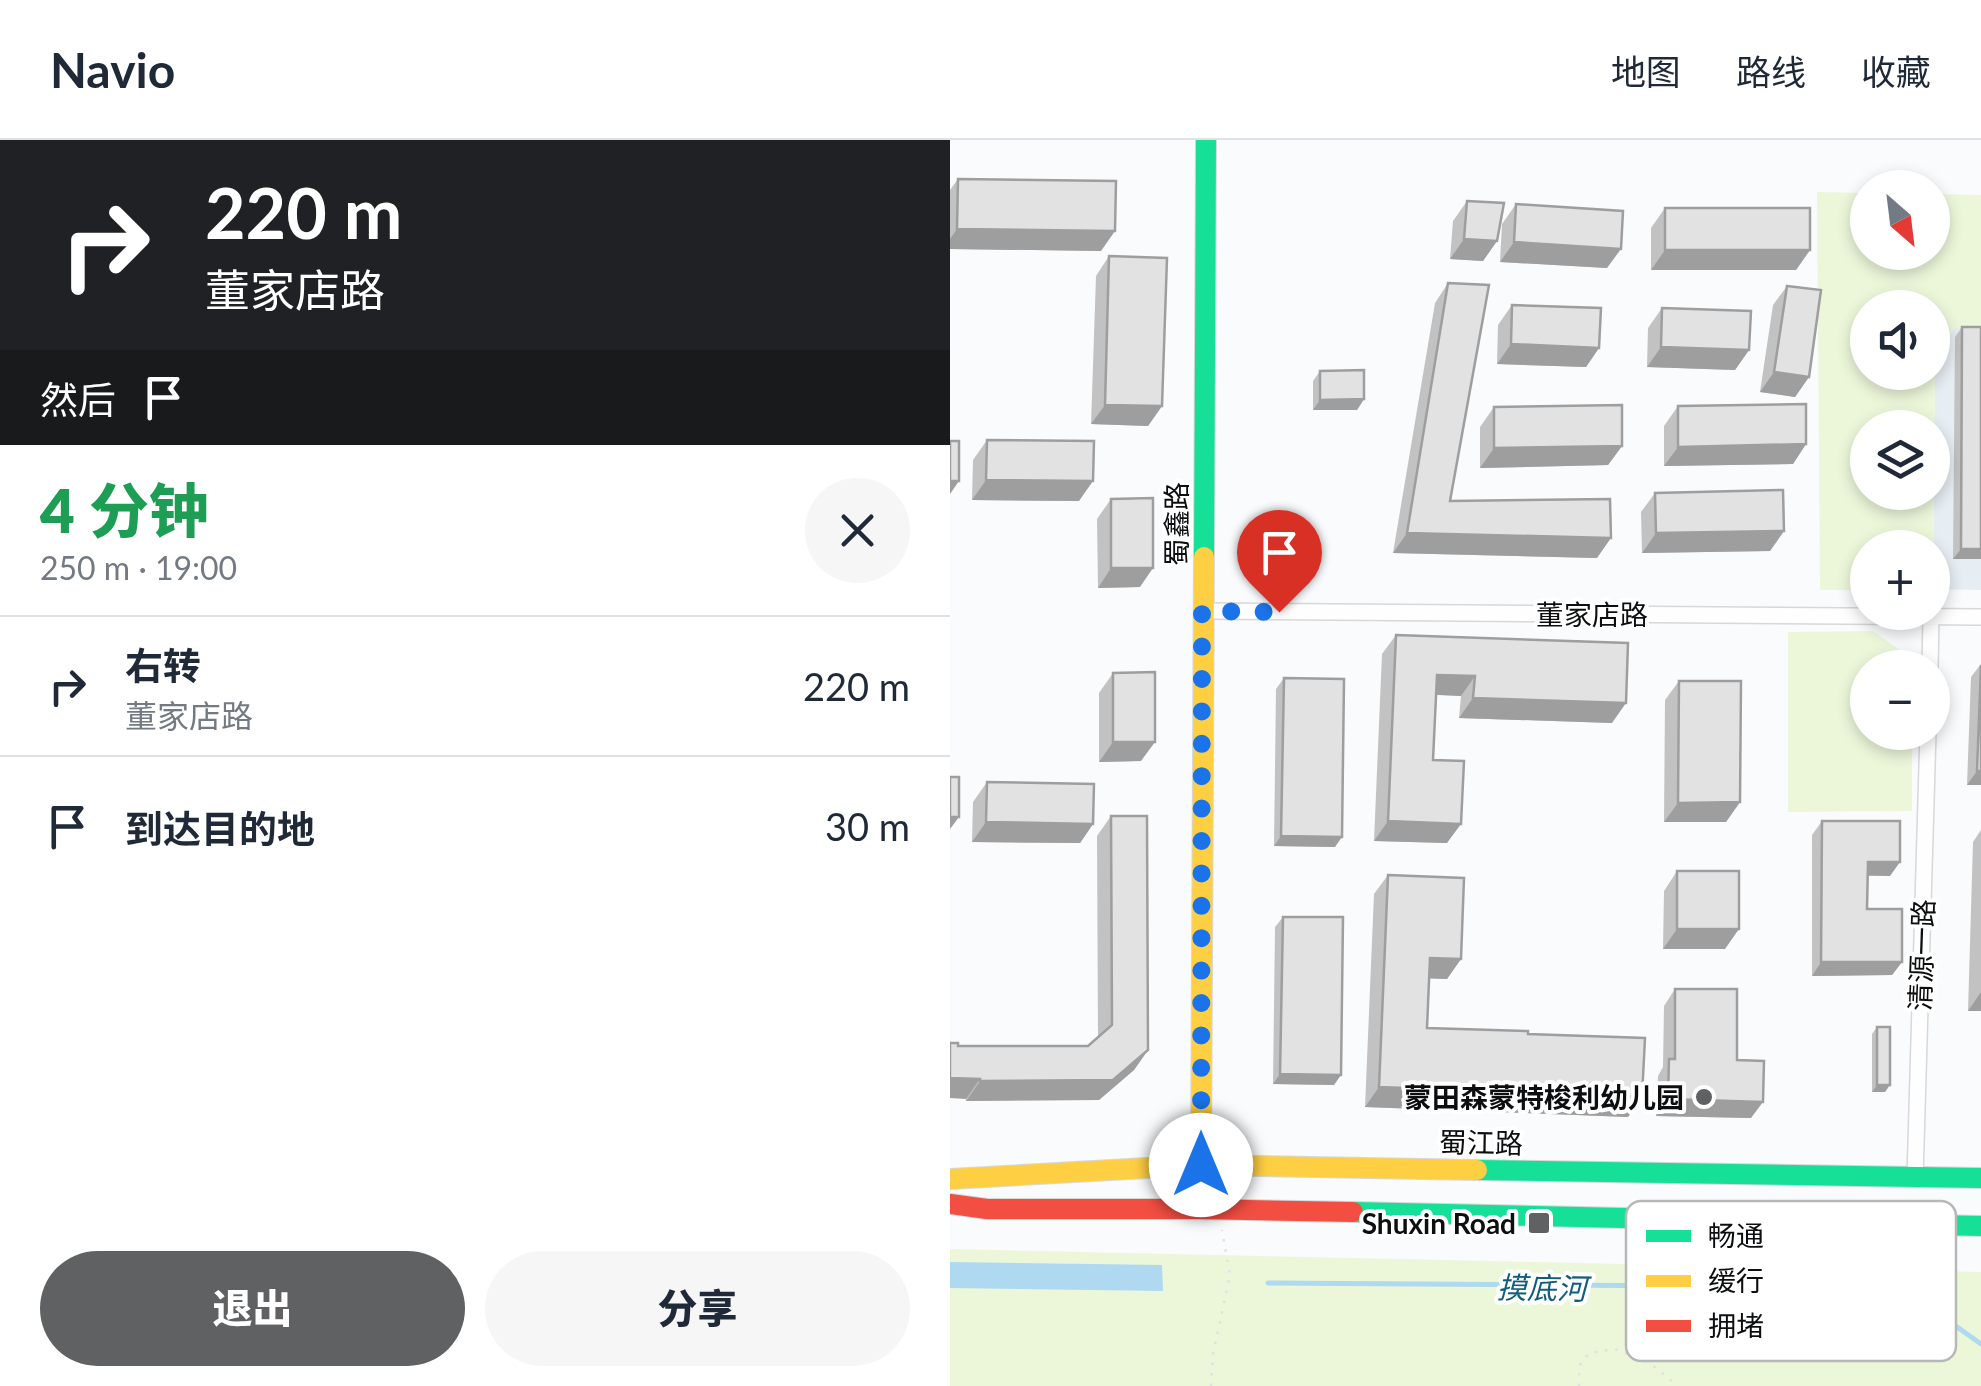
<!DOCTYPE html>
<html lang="zh">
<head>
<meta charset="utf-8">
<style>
  :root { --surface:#fff; --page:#f6f6f7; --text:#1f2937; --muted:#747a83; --line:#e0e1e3; --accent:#606162 }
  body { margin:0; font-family:Lato,"Noto Sans SC",sans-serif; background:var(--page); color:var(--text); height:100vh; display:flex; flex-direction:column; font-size:38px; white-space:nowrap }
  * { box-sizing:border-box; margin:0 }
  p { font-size:32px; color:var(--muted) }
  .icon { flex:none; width:55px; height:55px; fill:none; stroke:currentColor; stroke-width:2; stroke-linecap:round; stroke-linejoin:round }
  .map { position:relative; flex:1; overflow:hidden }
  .sheet { display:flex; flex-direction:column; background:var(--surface); width:950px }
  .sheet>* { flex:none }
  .top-card { background:#202124; color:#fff; overflow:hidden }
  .needle { width:65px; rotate:152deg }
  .buttons { position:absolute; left:900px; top:30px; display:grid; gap:20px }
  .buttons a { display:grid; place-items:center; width:100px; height:100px; border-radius:50%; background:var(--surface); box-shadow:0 5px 15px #0003; font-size:50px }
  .pin { position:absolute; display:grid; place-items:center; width:85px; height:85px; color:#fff; margin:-102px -42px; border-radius:50% 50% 50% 0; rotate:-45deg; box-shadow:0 0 10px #0007 }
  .pin .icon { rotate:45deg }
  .me { position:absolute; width:110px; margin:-55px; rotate:0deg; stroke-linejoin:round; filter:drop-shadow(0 0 8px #0008) }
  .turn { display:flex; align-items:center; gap:35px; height:210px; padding:0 40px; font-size:45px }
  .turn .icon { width:130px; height:130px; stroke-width:2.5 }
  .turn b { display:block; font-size:70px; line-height:85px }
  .then { display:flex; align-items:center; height:95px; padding:0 40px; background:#0003; gap:20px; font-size:38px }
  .round { display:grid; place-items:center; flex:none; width:105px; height:105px; border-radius:52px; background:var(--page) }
  .head { display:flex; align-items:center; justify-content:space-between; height:170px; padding:0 40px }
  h1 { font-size:60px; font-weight:800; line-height:75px; color:#1e9e55 }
  .cta { display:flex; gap:20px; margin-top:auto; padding:20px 40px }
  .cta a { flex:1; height:115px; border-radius:60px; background:var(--accent); color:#fff; font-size:40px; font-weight:800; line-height:115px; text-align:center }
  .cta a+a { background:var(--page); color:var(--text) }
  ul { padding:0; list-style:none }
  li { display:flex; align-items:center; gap:30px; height:140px; padding:0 40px; border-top:2px solid var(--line) }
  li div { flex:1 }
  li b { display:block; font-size:38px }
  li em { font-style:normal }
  header { display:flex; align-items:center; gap:60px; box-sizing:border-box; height:140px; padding:0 50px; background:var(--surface); border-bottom:2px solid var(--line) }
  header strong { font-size:48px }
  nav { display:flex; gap:55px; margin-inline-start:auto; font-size:35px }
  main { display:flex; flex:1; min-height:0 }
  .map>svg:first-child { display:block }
</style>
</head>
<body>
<header>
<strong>Navio</strong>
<nav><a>地图</a><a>路线</a><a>收藏</a></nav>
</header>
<main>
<section class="sheet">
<div class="top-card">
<div class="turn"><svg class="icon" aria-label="right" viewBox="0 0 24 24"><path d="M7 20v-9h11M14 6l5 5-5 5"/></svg><div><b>220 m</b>董家店路</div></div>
<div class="then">然后<svg class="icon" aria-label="arrive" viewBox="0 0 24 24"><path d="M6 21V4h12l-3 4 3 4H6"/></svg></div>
</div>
<div class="head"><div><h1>4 分钟</h1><p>250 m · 19:00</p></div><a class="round"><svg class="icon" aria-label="close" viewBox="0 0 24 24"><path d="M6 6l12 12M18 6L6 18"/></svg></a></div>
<ul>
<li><svg class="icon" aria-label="right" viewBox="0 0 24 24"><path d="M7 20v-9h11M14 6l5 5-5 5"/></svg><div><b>右转</b><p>董家店路</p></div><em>220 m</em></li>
<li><svg class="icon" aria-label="arrive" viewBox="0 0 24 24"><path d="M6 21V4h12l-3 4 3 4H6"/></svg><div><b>到达目的地</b></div><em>30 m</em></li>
</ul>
<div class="cta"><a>退出</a><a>分享</a></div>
</section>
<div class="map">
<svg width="1031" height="1246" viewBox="0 0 1031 1246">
  <rect width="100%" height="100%" fill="#f9fbfd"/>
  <path fill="#e6edf3" d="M1005,188h26v262l-48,-1 2,-236z"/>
  <path fill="#ecf7da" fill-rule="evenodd" d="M867,52l50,1 1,59h64l1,-58 48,1v133h-26l-20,26 -2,235 -1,-41h-64l-1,42h-47zM918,168h64v64h-64zM918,288h64v64h-64z
    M923,491l39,28v8l-44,1v64l44,1v78l-124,1v-180z
    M0,1109l1031,23v114h-1031z"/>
  <path fill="#aed9f0" d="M0,1122l212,3 1,26 -213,-3z"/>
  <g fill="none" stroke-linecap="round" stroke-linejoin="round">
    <path stroke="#aed9f0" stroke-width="5" d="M318,1143l553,4 65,4 46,18 49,35"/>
    <g stroke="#d7d8da" stroke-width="18">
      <path id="street" d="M252,471l779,6
        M980,528l1,-52
        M965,1038l13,-446"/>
    </g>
    <g stroke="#d7d8da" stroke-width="22">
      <path id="fast" d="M254,417l2,-417
        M527,1030l504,8
        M403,1072l628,14"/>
    </g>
    <g stroke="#d7d8da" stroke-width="22">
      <path id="slow" d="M0,1039l251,-14 276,5
        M248,1069l3,-44 3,-608"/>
    </g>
    <g stroke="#d7d8da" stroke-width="22">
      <path id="jam" d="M0,1064l37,5h211l155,3"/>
    </g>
    <path stroke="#e0e1e1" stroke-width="2.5" stroke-dasharray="2.5 8" stroke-linecap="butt" d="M261,1246l2,-32 17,-79 -8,-45
      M629,1246v-20l10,-13 26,-4 36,15 27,22"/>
    <use href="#street" stroke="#fefeff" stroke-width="15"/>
    <use href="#fast" stroke="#16e098" stroke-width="20"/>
    <use href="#slow" stroke="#ffcf43" stroke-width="20"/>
    <use href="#jam" stroke="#f24e42" stroke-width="20"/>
  </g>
  <path fill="#c2c2c3" d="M8,39l143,72 -151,-2v-59z
    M517,61l30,40 -14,20 -33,-2 3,-38z
    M566,64l91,64 -107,-6 2,-38z
    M715,68l145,42 -14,20h-145v-42z
    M159,116l53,150 -14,20 -57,-2 5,-148z
    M498,143l2,218 147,57 -204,-5 42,-250z
    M837,146l22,91 -14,20 -35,-5 13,-87z
    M562,165l87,43 -13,19 -89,-3 1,-39z
    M712,168l87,42 -14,20 -88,-3 1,-39z
    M1012,187h19v232h-28l2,-222z
    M370,231l44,28 -7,11h-44v-29z
    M728,266l128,38 -13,20 -129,2v-40z
    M544,267l128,39 -14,19 -128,3v-41z
    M37,300l92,61 -107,-1 1,-40z
    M705,353l129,38 -14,20 -128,2 -1,-41z
    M161,359l29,88 -42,1 -1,-69z
    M446,495l216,88 -153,-5 2,-22 -25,-1 -3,65 14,83 -73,-2 8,-187z
    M1031,524v121h-14l4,-108z
    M163,533l28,88 -42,1v-69z
    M334,538l51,169 -61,-1 2,-157z
    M729,541l61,121 -14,20h-62l1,-122z
    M37,642l106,42 -13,19 -108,-1 1,-40z
    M161,676l37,234 -14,20 -35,30 -133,1 -8,-55h130l10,-9 -1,-201z
    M872,681l68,55h-22l-1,33 35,53 -10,13 -80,1v-141z
    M1031,690v181h-13l5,-169z
    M727,731l48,78h-62l1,-58z
    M438,735l73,84 -14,20 -18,-1 -2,50 101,6 114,63 -14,20 -263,-10 9,-213z
    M333,777l51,168 -61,-1 2,-157z
    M725,849l62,71 14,58 -95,-2 2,-40 5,-9 1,-61z
    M927,887l8,65h-13v-58z"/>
  <path fill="#9e9e9f" d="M7,89l158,2 -14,20 -151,-2v-10z
    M514,99l33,2 -14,20 -33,-2z
    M564,102l107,7 -14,19 -107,-6z
    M715,110h145l-14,20h-145z
    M561,204l88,4 -13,19 -89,-3z
    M711,207l88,3 -14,20 -88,-3z
    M824,232l35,5 -14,20 -35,-5z
    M414,259l-7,11h-44l7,-10z
    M155,265l57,1 -14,20 -57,-2z
    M856,304l-13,20 -129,2 14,-19z
    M672,306l-14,19 -128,3 14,-20z
    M36,340l107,1 -14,20 -107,-1z
    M0,341h9l-9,13z
    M834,391l-14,20 -128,2 14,-20z
    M457,393l204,5 -14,20 -204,-5z
    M1011,409h20v10h-28z
    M161,428h42l-13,19 -42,1z
    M487,535l38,1 -14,20 -38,-2z
    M523,558l153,5 -14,20 -153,-5z
    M163,602h42l-14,19 -42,1z
    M1027,631h4v14h-14z
    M790,662l-14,20h-62l14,-19z
    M0,677h9l-9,12z
    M438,681l73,3 -14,19 -73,-2z
    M36,682l107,2 -13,19 -108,-1z
    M331,696l61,1 -7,10 -61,-1z
    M918,722h32l-10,14 -32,-1z
    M727,789h62l-14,20h-62z
    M480,818l31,1 -14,20 -31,-1z
    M871,822h81l-10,13 -80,1z
    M1031,852v19h-13z
    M198,910l-14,20 -35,30 -133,1 14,-20z
    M330,934l61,1 -7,10 -61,-1z
    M0,938l30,1 -14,20 -16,-1z
    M927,945h13l-5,7h-13z
    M429,947l263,10 -14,20 -263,-10z
    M718,959l95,3 -12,16 -95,-2z"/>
  <path fill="#e2e2e3" stroke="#9e9e9f" stroke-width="2.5" d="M8,39l158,2 -1,50 -158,-2z
    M517,61l37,2 -7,38 -33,-2z
    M566,64l107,7 -2,38 -107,-7z
    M715,68h145v42h-145z
    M159,116l58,2 -5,148 -57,-1z
    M498,143l41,2 -39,216 160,-2 1,39 -204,-5z
    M837,146l34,4 -12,87 -35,-5z
    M562,165l89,3 -2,40 -88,-4z
    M712,168l89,3 -2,39 -88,-3z
    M1012,187h19v222h-20z
    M414,230v29l-44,1v-29z
    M856,264v40l-128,3v-41z
    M672,265v41l-128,2v-41z
    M37,300l107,1 -1,40 -107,-1z
    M0,301h9v40h-9z
    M833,350l1,41 -128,2 -1,-40z
    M203,358v70h-42v-69z
    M446,495l232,8 -2,60 -153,-5 2,-22 -38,-1 -4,85 31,1 -3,63 -73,-3z
    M1031,525v106h-4z
    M205,532v70h-42v-69z
    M334,538l60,1 -2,158 -61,-1z
    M729,541h62l-1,121 -62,1z
    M0,637h9v40h-9z
    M37,642l107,2 -1,40 -107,-2z
    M161,676h36l1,234 -35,30 -133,1v-2l-30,-1v-35h8v3h130l24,-21z
    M872,681h78v41h-32l-1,47h35v53h-81z
    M727,731h62v58h-62z
    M438,735l76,3 -3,81 -31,-1 -3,70 101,3v3l117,4 -3,59 -263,-10z
    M333,777h60l-2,158 -61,-1z
    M725,849h62v71l27,1 -1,41 -95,-3 1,-40h6z
    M927,887h13v58h-13z"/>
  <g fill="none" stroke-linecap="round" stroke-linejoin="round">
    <path stroke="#1a73e8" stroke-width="18" stroke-dasharray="0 32.4" d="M251,1025l1,-554 77,1"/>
  </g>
  <g fill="#606162" stroke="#fff" stroke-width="4">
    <circle cx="754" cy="957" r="10"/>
    <rect x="577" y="1071" width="24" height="24" rx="5"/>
  </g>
  <g text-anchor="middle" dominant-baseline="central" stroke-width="8" stroke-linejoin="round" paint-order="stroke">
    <g font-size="28" fill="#0d0e0f" stroke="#fff">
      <text transform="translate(226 384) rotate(-90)">蜀鑫路</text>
      <text x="642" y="474">董家店路</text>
      <text transform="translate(971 815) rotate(-88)">清源一路</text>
      <text transform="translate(531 1002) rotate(1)">蜀江路</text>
    </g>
    <g font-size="28" font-weight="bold" fill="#0d0e0f" stroke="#fff" text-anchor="end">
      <text x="734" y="957">蒙田森蒙特梭利幼儿园</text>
      <text x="566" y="1083">Shuxin Road</text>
    </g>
    <g font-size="30" font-style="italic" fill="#105e7c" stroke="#fff">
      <text transform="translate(592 1147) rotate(1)">摸底河</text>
    </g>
  </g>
  <rect x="676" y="1061" width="330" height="160" rx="15" fill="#fff" stroke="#b6b7b7" stroke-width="2.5"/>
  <rect x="696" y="1090" width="45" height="12" fill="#16e098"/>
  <rect x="696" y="1135" width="45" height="12" fill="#ffcf43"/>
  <rect x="696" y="1180" width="45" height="12" fill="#f24e42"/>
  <g font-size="28" fill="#0d0e0f">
    <text x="758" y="1106">畅通</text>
    <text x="758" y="1151">缓行</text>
    <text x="758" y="1196">拥堵</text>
  </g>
</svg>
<div class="buttons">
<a><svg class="needle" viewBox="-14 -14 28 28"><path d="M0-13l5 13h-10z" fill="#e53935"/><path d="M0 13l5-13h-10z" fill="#747a83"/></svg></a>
<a><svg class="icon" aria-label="sound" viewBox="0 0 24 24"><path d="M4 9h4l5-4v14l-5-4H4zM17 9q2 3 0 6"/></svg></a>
<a><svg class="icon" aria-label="layers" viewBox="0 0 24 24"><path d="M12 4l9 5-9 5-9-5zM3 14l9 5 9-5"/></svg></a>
<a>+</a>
<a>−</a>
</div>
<div class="pin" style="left:329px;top:472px;background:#d93025"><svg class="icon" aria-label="arrive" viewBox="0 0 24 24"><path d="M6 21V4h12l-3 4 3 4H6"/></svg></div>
<svg class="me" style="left:251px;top:1025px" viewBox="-20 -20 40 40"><circle r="19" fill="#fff"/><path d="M0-13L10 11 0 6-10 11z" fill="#1a73e8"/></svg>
</div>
</main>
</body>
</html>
